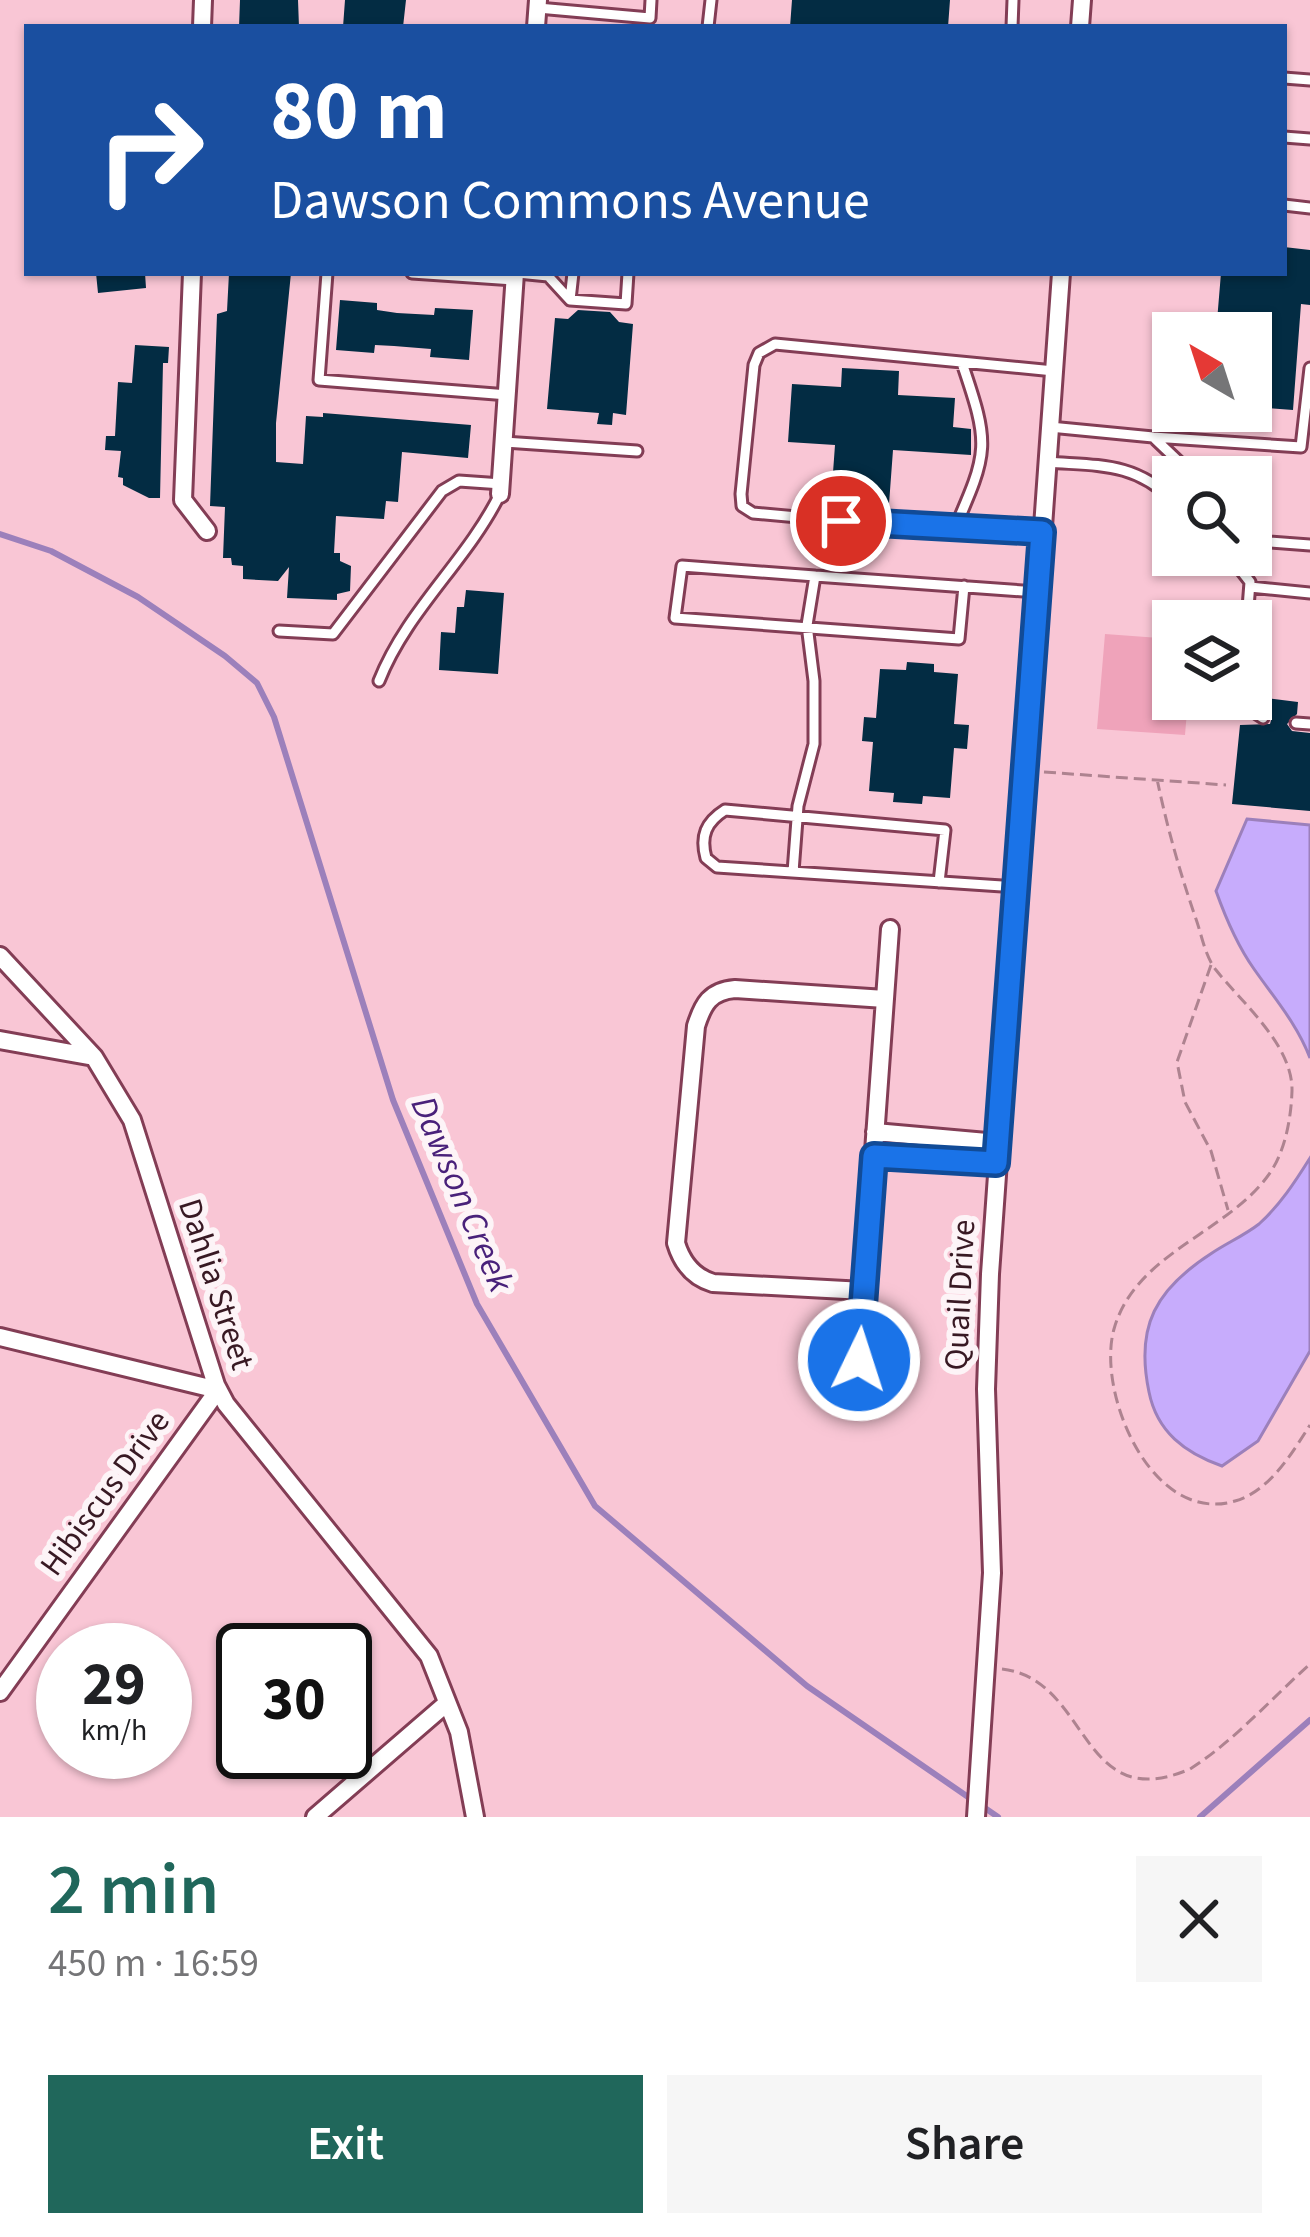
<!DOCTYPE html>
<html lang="en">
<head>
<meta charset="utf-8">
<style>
  :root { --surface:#fff; --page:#f6f6f6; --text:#202124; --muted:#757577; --accent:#20675b }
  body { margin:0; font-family:"Source Sans 3",sans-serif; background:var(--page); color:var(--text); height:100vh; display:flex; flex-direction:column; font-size:45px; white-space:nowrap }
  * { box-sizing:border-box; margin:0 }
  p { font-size:39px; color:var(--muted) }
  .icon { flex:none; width:66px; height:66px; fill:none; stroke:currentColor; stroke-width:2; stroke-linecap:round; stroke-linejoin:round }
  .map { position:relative; height:1817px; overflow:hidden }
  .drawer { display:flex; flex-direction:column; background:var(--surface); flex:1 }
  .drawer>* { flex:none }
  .guide { position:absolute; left:24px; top:24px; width:1263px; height:252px; border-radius:0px; box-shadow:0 3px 9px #0004; background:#1a4fa0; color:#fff; overflow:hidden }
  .needle { width:78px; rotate:321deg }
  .tools { position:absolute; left:1152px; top:312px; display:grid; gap:24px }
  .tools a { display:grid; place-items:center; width:120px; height:120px; border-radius:0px; background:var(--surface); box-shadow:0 3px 9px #0004; font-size:60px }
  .speed { position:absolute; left:36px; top:1623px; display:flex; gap:24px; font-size:60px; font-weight:700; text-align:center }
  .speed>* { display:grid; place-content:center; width:156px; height:156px; border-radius:50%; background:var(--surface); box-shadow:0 3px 9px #0004; line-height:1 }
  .speed small { font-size:30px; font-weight:400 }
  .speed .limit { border:6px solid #111; border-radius:18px; background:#fff; color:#111 }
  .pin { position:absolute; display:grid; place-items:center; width:102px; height:102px; color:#fff; margin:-51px; border:6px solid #fff; border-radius:50%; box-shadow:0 3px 12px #0007 }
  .me { position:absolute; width:132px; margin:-66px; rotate:4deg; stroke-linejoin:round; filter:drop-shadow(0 0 9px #0008) }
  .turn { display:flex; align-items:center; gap:42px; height:252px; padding:0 48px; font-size:54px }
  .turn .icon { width:156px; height:156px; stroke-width:2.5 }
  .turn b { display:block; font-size:84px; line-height:102px }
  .round { display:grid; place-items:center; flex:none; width:126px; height:126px; border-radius:0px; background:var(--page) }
  .summary { display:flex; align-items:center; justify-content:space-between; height:204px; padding:0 48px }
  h1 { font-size:72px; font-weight:600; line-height:90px; color:var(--accent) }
  .action { display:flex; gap:24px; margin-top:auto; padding:24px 48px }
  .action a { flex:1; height:138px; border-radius:0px; background:var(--accent); color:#fff; font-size:48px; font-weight:600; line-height:138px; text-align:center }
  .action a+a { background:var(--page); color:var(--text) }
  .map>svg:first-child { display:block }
</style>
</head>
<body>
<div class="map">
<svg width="1310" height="1817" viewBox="0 0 1310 1817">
  <rect width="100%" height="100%" fill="#f9c6d5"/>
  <path fill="#efa3ba" d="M1105,634l68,5v60h15l-3,36 -88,-6z"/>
  <path fill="#c7acfc" stroke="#9c80bb" stroke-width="3" d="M1247,819l63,6v233c-13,-34 -35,-59 -56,-89 -17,-24 -28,-50 -38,-78z
    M1310,1158v193l-52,90 -36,25c-37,-13 -65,-34 -73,-74 -14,-66 7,-103 63,-139 15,-10 33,-18 47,-29 21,-19 36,-42 51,-66z"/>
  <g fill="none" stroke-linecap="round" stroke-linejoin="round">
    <path stroke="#9c80bb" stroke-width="6" d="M0,534l51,17 87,46 87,59 32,27 17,34 119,383 84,204 118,202 212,180 164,113
      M982,1806l16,11
      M1200,1817l110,-97"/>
  </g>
  <path fill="#032c43" d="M240,0h58l1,27h-60z
    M345,0h61l-3,27h-60z
    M792,0h158l-2,27h-158z
    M1284,247l26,3v55l-9,-1 -8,106 -42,-3v-74h-35l5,-60h63z
    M96,273h49l1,15 -48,5z
    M229,273h62l-15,150v39l27,2 3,-48 17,1v-4l148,12 -3,33 -66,-6 -4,50 -12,-1 -2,18 -48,-3 -2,37h6v8l11,5 -1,25 -13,3v6l-50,-2 2,-31 -11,14 -35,-2v-13l-11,-1 -1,-7h-8l2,-51 -15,-1 7,-192 10,-3z
    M340,300l37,3v7l20,3 37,2 1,-7 38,2 -4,50 -39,-3 1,-8 -37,-3 -19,-1 -1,8 -38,-3z
    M578,310l32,2 9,10 14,2 -7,91 -13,-2 -1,12 -15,-1 2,-11 -52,-4 8,-91 13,1z
    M135,345l34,2 -1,16h-5l-3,135h-11l-26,-13v-7l-5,-1 3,-26 -16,-1 1,-14h9l3,-54 14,1z
    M842,368l57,3 -1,24 57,3 -2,29 18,2v26l-78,-5 -4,54 -58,-4 4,-55 -47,-3 4,-58 49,3z
    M466,590l38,3 -6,81 -59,-4 2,-38 14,1 2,-26h7z
    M907,662l27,2v8l24,2 -4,50 15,1 -2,24 -13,-1 -4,50 -27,-2 -1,8 -29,-2 1,-9 -25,-2 4,-49 -11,-1 2,-24 12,1 4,-49 26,1z
    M1265,698l33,4 -1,12 -10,10 5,7 18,2v78l-78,-7 8,-79 30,-1 2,-7 -8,-9z"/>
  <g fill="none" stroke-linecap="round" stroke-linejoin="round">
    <g stroke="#833d55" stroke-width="15">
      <path id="lane" d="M538,8l112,10 1,-18
        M708,27l3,-27
        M1012,27l1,-27
        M1284,78l26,2
        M1284,137l26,2
        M1284,205l26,3
        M327,273l-8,107 189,15
        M412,273l102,7
        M518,273l30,3 22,24
        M573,273l-3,27 56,4 2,-31
        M1050,427l103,10 42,40
        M1153,437l148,10 9,-79
        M505,442l132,9
        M1048,462c51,4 86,0 125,38
        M954,530c35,-79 36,-85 8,-167
        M1251,531l18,11 41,3
        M1042,532l-113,-3 -176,-16 -11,-7 -1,-12 13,-129 5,-12 16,-9 279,27
        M1229,555l21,27 -3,39
        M815,576l-133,-10 -7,52 284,21 5,-53
        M1250,587l60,6
        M279,631l54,3 109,-143 17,-10 43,3
        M379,681c28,-71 88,-120 121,-187
        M1244,699l5,10 14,9
        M1296,723l14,1
        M793,872l5,-66 16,-62v-63l-7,-56 8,-49 222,16
        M939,882l6,-52 -220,-20c-19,12 -25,26 -19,48l11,9 300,20"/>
    </g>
    <g stroke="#833d55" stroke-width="22">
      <path id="street" d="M202,27l1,-27
        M536,27l2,-27
        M1080,27l2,-27
        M192,273l-9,227 24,31
        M500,494l15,-221
        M0,956l94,101 38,63 84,265 10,19 203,252 30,76 16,85
        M0,1040l94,17
        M875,1132l123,11
        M874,1157l122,6
        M864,1291l-151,-8c-20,-6 -31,-20 -37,-40l20,-217c7,-22 14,-35 39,-37l150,10
        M0,1337l218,53 -218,302
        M859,1360l31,-431
        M315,1817l132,-114
        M976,1817l16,-244 -6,-184 4,-115 71,-1001"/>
    </g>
    <path stroke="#ae8390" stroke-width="3" stroke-dasharray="12 6" stroke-linecap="butt" d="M1044,772l182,13
      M1157,779c10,48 23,94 39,140 6,17 9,37 20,51 26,33 77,75 76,121 -1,28 -7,63 -25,86 -43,57 -132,77 -153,152 -18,64 38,197 121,172 35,-10 57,-48 75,-76
      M1211,965l-34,97 8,40 26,49 17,59
      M1002,1669c89,10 76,148 188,100 43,-27 82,-71 120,-105"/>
    <use href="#lane" stroke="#fff" stroke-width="9"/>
    <use href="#street" stroke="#fff" stroke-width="16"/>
  </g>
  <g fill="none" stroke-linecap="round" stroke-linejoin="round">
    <g stroke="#114b97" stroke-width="30">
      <path id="route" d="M841,521l201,11 -46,631 -122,-7 -15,204"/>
    </g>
    <use href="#route" stroke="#1a73e8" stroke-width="21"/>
  </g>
  <g text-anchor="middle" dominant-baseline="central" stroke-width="12" stroke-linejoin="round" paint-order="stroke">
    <g font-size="33" fill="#381923" stroke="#fdf4f7">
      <text transform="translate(216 1284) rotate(72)">Dahlia Street</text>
      <text transform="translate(960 1295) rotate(-87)">Quail Drive</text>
      <text transform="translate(105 1493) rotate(-54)">Hibiscus Drive</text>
    </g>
    <g font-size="36" font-style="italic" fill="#49217a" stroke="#fdf4f7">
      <text transform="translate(462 1194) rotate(67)">Dawson Creek</text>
    </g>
  </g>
</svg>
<div class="tools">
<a><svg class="needle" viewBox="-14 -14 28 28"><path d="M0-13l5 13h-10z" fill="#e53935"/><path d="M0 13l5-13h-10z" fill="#757577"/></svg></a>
<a><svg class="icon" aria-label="search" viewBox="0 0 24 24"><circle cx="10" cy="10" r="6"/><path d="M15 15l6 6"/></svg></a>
<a><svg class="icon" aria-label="layers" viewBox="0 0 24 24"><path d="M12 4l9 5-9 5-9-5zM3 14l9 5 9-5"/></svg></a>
</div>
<div class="speed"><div>29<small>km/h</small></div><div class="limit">30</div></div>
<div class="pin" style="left:841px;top:521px;background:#d93025"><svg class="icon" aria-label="arrive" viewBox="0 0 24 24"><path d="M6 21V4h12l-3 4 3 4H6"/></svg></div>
<svg class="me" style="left:859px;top:1360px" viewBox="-20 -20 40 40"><circle r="17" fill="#1a73e8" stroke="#fff" stroke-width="3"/><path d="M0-11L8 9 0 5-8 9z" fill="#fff"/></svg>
<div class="guide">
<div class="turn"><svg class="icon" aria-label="right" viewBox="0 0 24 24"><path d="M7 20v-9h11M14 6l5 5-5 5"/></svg><div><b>80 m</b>Dawson Commons Avenue</div></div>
</div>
</div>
<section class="drawer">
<div class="summary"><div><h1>2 min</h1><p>450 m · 16:59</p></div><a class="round"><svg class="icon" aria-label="close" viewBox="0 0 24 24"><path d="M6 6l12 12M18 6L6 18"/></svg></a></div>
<div class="action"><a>Exit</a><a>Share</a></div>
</section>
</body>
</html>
